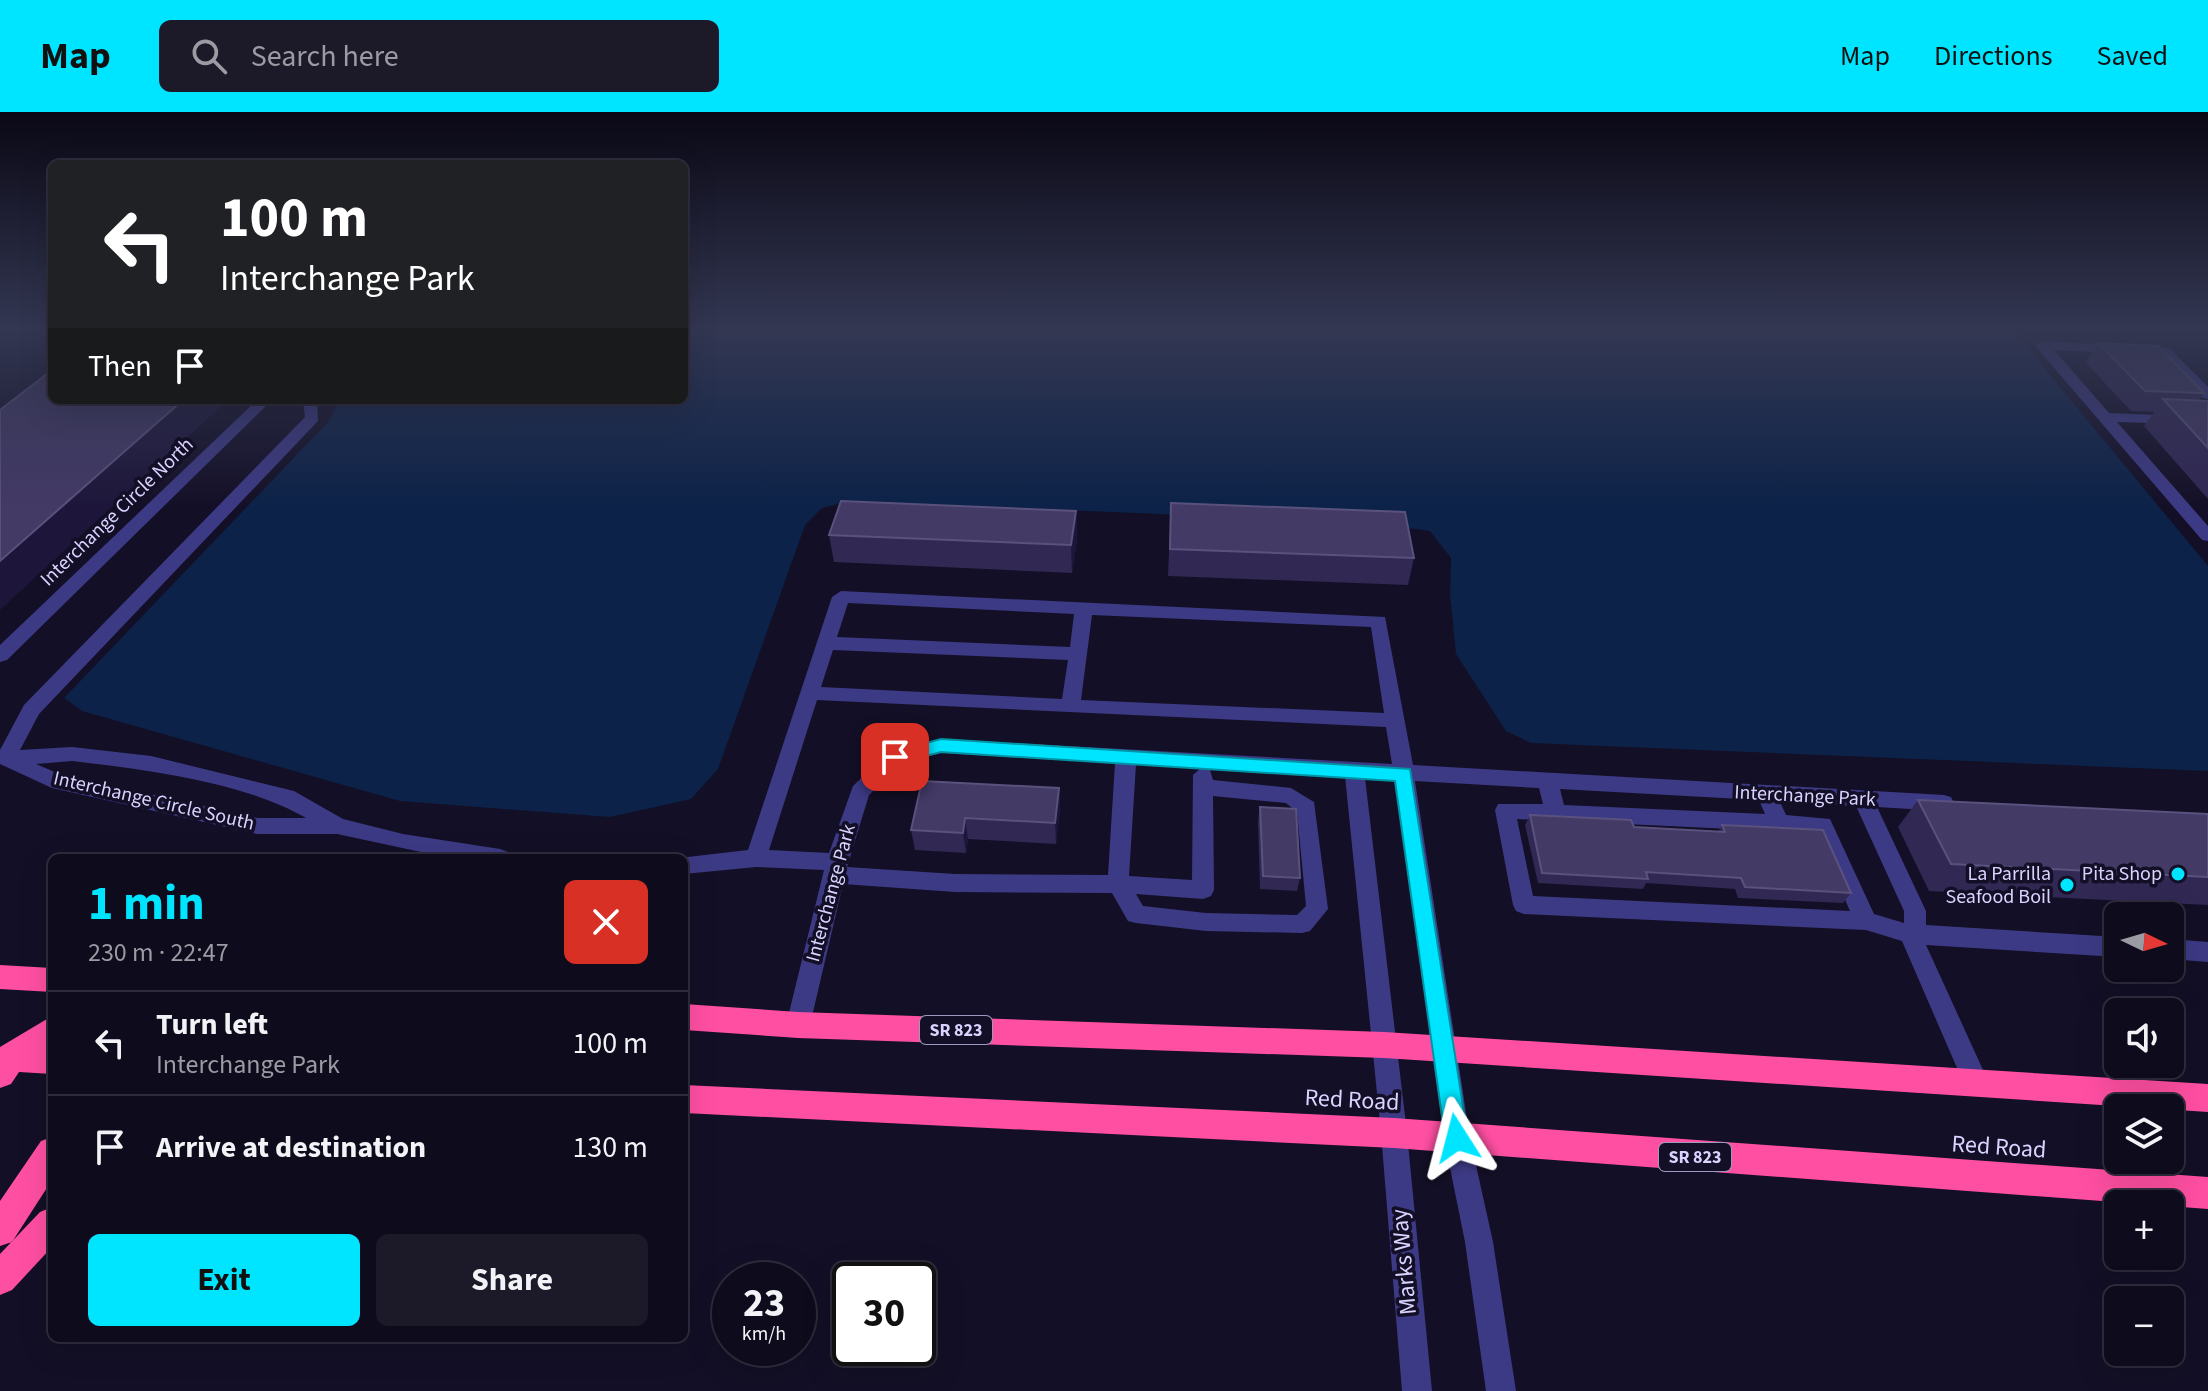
<!DOCTYPE html>
<html lang="en">
<head>
<meta charset="utf-8">
<style>
  :root { --surface:#0e0b1c; --page:#1c1929; --text:#f1f3f6; --muted:#9b9ba3; --line:#2e2b3b; --accent:#00e5ff }
  body { margin:0; font-family:"Source Sans 3",sans-serif; background:var(--page); color:var(--text); height:100vh; display:flex; flex-direction:column; font-size:30px; white-space:nowrap }
  * { box-sizing:border-box; margin:0 }
  p { font-size:26px; color:var(--muted) }
  .icon { flex:none; width:44px; height:44px; fill:none; stroke:currentColor; stroke-width:2; stroke-linecap:round; stroke-linejoin:round }
  .map { position:relative; flex:1; overflow:hidden }
  .drawer { position:absolute; left:48px; top:742px; width:640px; height:488px; display:flex; flex-direction:column; background:var(--surface); border-radius:12px; box-shadow:0 8px 32px #0002,0 0 0 2px var(--line) }
  .drawer>* { flex:none }
  .top-card { position:absolute; left:48px; top:48px; width:640px; height:244px; border-radius:12px; box-shadow:0 8px 32px #0002,0 0 0 2px var(--line); background:#202124; color:#fff; overflow:hidden }
  .needle { width:52px; rotate:95deg }
  .fabs { position:absolute; left:2104px; top:790px; display:grid; gap:16px }
  .fabs a { display:grid; place-items:center; width:80px; height:80px; border-radius:12px; background:var(--surface); box-shadow:0 8px 32px #0002,0 0 0 2px var(--line); font-size:40px }
  .speed { position:absolute; left:712px; top:1150px; display:flex; gap:16px; font-size:40px; font-weight:700; text-align:center }
  .speed>* { display:grid; place-content:center; width:104px; height:104px; border-radius:50%; background:var(--surface); box-shadow:0 8px 32px #0002,0 0 0 2px var(--line); line-height:1 }
  .speed small { font-size:20px; font-weight:400 }
  .speed .limit { border:4px solid #111; border-radius:12px; background:#fff; color:#111 }
  .pin { position:absolute; display:grid; place-items:center; width:68px; height:68px; color:#fff; margin:-34px; border-radius:16px; box-shadow:0 4px 12px #0006 }
  .me { position:absolute; width:88px; margin:-44px; rotate:351deg; stroke-linejoin:round; filter:drop-shadow(0 0 6px #0008) }
  .turn { display:flex; align-items:center; gap:28px; height:168px; padding:0 40px; font-size:36px }
  .turn .icon { width:104px; height:104px; stroke-width:2.5 }
  .turn b { display:block; font-size:56px; line-height:68px }
  .then { display:flex; align-items:center; height:76px; padding:0 40px; background:#0003; gap:16px; font-size:30px }
  .round { display:grid; place-items:center; flex:none; width:84px; height:84px; border-radius:12px; background:var(--page) }
  .summary { display:flex; align-items:center; justify-content:space-between; height:136px; padding:0 40px }
  h1 { font-size:48px; font-weight:700; line-height:60px; color:var(--accent) }
  .cta { display:flex; gap:16px; margin-top:auto; padding:16px 40px }
  .cta a { flex:1; height:92px; border-radius:12px; background:var(--accent); color:#111; font-size:32px; font-weight:700; line-height:92px; text-align:center }
  .cta a+a { background:var(--page); color:var(--text) }
  ul { padding:0; list-style:none }
  li { display:flex; align-items:center; gap:24px; height:104px; padding:0 40px; border-top:2px solid var(--line) }
  li div { flex:1 }
  li b { display:block; font-size:30px }
  li em { font-style:normal }
  header { display:flex; align-items:center; gap:48px; box-sizing:border-box; height:112px; padding:0 40px; background:var(--accent); color:#111 }
  header strong { font-size:38px }
  nav { display:flex; gap:44px; margin-inline-start:auto; font-size:28px }
  .search { width:560px; height:72px; background:var(--page); display:flex; align-items:center; gap:20px; box-sizing:border-box; padding:0 28px; border-radius:12px; color:var(--muted); font-size:30px }
  .map>svg:first-child { display:block }
</style>
</head>
<body>
<header>
<strong>Map</strong>
<div class="search"><svg class="icon" aria-label="search" viewBox="0 0 24 24"><circle cx="10" cy="10" r="6"/><path d="M15 15l6 6"/></svg>Search here</div>
<nav><a>Map</a><a>Directions</a><a>Saved</a></nav>
</header>
<div class="map">
<svg width="2208" height="1279" viewBox="0 0 2208 1279">
  <rect width="100%" height="100%" fill="#130f26"/>
  <path fill="#0c2248" d="M684,217h1328l196,237v205l-677,-28 -25,-12 -50,-77 -6,-61 1,-35 -21,-27 -58,-8 -522,-22 -28,7 -17,17 -87,244 -27,30 -81,18 -210,-16 -318,-90 -18,-13 265,-277 11,-21h344z"/>
  <g fill="none" stroke-linecap="round" stroke-linejoin="round">
    <path fill="#3d3a85" fill-rule="evenodd" d="M2042,229l127,7 39,39v12l-5,-1 -43,-43 -106,-5 55,63 99,4v8l-91,-3 91,104v15l-6,-1 -165,-192 -2,-3z
      M257,288h15l-265,260 -7,2v-17z
      M303,288h14l1,21 -279,293 -19,36 52,-3 79,9 143,35 49,28 60,15 97,15 8,3 3,6h-62l-112,-24h-80l-205,-46 -52,-24v-14l24,-45 281,-288zM72,649c70,8 173,21 234,57h-49l-200,-45 -21,-9z
      M841,479l544,26 28,148 531,30 7,2 3,6 -3,6 -7,2 -67,-4 49,104v14l192,12v20l-192,-12 63,138 -4,8 -9,3 -9,-3 -65,-150 -36,-11 -342,-16 -8,-3 -3,-6 -18,-95 3,-6h45l-4,-16 -124,-7 55,357 23,104 23,149h-30l-21,-149 -21,-104 -49,-359 -30,-1 42,355 25,258h-30l-21,-258 -36,-357 -138,-7 3,1 3,10 78,8 23,14 14,107 -18,22 -8,2 -96,-2 -70,-8 -8,-2 -16,-28 -157,-1 -112,-8 -33,141 -3,8 -9,3 -9,-3 -3,-8 38,-155 -68,-3 -72,7v-16h-5l69,-8 84,-253zM848,491l226,11 -4,33 -233,-10zM1092,503l279,12 13,86 -303,-13zM833,538l235,10 -6,39 -241,-12zM817,588l569,27 6,37 -451,-25 -53,13 -35,34 -24,67 -60,-3zM941,641l174,10 -7,112 -153,-1 -108,-7 22,-72 33,-32zM1136,652l65,4 -8,7 -1,105 -63,-4zM1560,677l199,11 6,14 -201,-9zM1213,684l73,7 11,9 9,94 -9,9 -91,-2 -63,-7 -7,-12 67,5 8,-3 3,-6zM1780,690l76,4 48,105v12l-30,-9 -44,-95 -44,-4zM1517,707l299,14 34,78 -317,-15z
      M2170,827l38,3v20l-38,-3z"/>
    <path fill="#ff4fa3" fill-rule="evenodd" d="M0,853l52,3v24l-52,-3z
      M684,892l114,8 586,20 824,52v28l-824,-54 -586,-20 -114,-8z
      M52,904v58l-33,-2 -8,12 -11,4v-41z
      M684,973l710,33 814,59v32l-814,-61 -710,-35z
      M52,1025v43l-40,62 -12,4v-45l41,-60z
      M52,1095v40l-40,43 -12,5v-41l40,-42z"/>
  </g>
  <path fill="#312854" d="M2098,231l106,50 -5,8h9v98l-64,-73 10,-14 -23,-1 -45,-48z
    M1171,391l243,55 -6,27 -240,-9z
    M1076,399l1,28 -5,34 -238,-11 -5,-27z
    M1059,676l1,21 -4,35 -88,-5 -2,14 -51,-3 -4,-20z
    M1918,688l290,14v91l-279,-14 -31,-64z
    M1260,695l40,71 -3,13 -37,-2 -2,-68z
    M1530,703l104,12 84,5 4,-7 129,68 -8,10 -105,-5 -3,-9 -89,-6 -3,6 -105,-6 -13,-58z"/>
  <path fill="#1d163a" d="M183,288h45l-228,210v-49z
    M1076,399l1,28 -5,34 -1,-28z
    M1059,676l1,21 -4,35 -1,-21z
    M965,706l3,21 -2,14 -3,-20z"/>
  <path fill="#433a66" stroke="#5a527e" stroke-width="2" d="M2098,231l60,3 46,47 -59,-2z
    M52,258v30h131l-183,161v-151z
    M2163,287l45,2v47z
    M841,389l235,10 -5,34 -242,-10z
    M1171,391l234,9 9,46 -244,-9z
    M922,669l137,7 -4,35 -90,-5 -2,15 -52,-3z
    M1918,688l290,14v63l-257,-13z
    M1260,695l36,2 4,69 -37,-2z
    M1530,703l101,5 3,7 91,5 -3,-7 101,5 28,63 -106,-6 -4,-9 -95,-6 2,7 -106,-6z"/>
  <linearGradient id="sky" x2="0" y2="1"><stop stop-color="#0a0815"/><stop offset="0.55" stop-color="#333752"/><stop offset="1" stop-color="#333752" stop-opacity="0"/></linearGradient>
  <rect width="2208" height="396" fill="url(#sky)"/>
  <path fill="#00e5ff" stroke="#0095a6" stroke-width="2" d="M941,627l469,30 58,369 -3,8 -8,4 -9,-4 -3,-8 -50,-357 -454,-29 -46,12 -9,-7 3,-4z"/>
  <g fill="#00e5ff" stroke="#130f26" stroke-width="3">
    <circle cx="2178" cy="762" r="8"/>
    <circle cx="2067" cy="773" r="8"/>
  </g>
  <g text-anchor="middle" dominant-baseline="central" stroke-width="7" stroke-linejoin="round" paint-order="stroke">
    <g fill="#130f26" stroke="#9e99be" stroke-width="2">
      <rect x="920" y="904" width="72" height="28" rx="6"/>
      <rect x="1659" y="1031" width="72" height="28" rx="6"/>
    </g>
    <g font-size="18" font-weight="bold" fill="#d9d4ff">
      <text x="956" y="918">SR 823</text>
      <text x="1695" y="1045">SR 823</text>
    </g>
    <g font-size="20" fill="#d9d4ff" stroke="#130f26">
      <text transform="translate(117 400) rotate(-44)">Interchange Circle North</text>
      <text transform="translate(1805 684) rotate(3)">Interchange Park</text>
      <text transform="translate(154 689) rotate(13)">Interchange Circle South</text>
      <text transform="translate(831 781) rotate(-75)">Interchange Park</text>
    </g>
    <g font-size="20" fill="#d9d4ff" stroke="#130f26" text-anchor="end">
      <text x="2051" y="762">La Parrilla<tspan x="2051" dy="23">Seafood Boil</tspan></text>
      <text x="2162" y="762">Pita Shop</text>
    </g>
    <g font-size="24" fill="#d9d4ff" stroke="#130f26">
      <text transform="translate(1352 988) rotate(3)">Red Road</text>
      <text transform="translate(1999 1035) rotate(4)">Red Road</text>
      <text transform="translate(1404 1150) rotate(-95)">Marks Way</text>
    </g>
  </g>
</svg>
<div class="fabs">
<a><svg class="needle" viewBox="-14 -14 28 28"><path d="M0-13l5 13h-10z" fill="#e53935"/><path d="M0 13l5-13h-10z" fill="#9b9ba3"/></svg></a>
<a><svg class="icon" aria-label="sound" viewBox="0 0 24 24"><path d="M4 9h4l5-4v14l-5-4H4zM17 9q2 3 0 6"/></svg></a>
<a><svg class="icon" aria-label="layers" viewBox="0 0 24 24"><path d="M12 4l9 5-9 5-9-5zM3 14l9 5 9-5"/></svg></a>
<a>+</a>
<a>−</a>
</div>
<div class="speed"><div>23<small>km/h</small></div><div class="limit">30</div></div>
<div class="pin" style="left:895px;top:645px;background:#d93025"><svg class="icon" aria-label="arrive" viewBox="0 0 24 24"><path d="M6 21V4h12l-3 4 3 4H6"/></svg></div>
<svg class="me" style="left:1457px;top:1026px" viewBox="-20 -20 40 40"><path d="M0-17L14 15 0 8-14 15z" fill="#00e5ff" stroke="#fff" stroke-width="4"/></svg>
<div class="top-card">
<div class="turn"><svg class="icon" aria-label="left" viewBox="0 0 24 24"><path d="M17 20v-9H6M10 6l-5 5 5 5"/></svg><div><b>100 m</b>Interchange Park</div></div>
<div class="then">Then<svg class="icon" aria-label="arrive" viewBox="0 0 24 24"><path d="M6 21V4h12l-3 4 3 4H6"/></svg></div>
</div>
<section class="drawer">
<div class="summary"><div><h1>1 min</h1><p>230 m · 22:47</p></div><a class="round" style="background:#d93025;color:#fff"><svg class="icon" aria-label="close" viewBox="0 0 24 24"><path d="M6 6l12 12M18 6L6 18"/></svg></a></div>
<ul>
<li><svg class="icon" aria-label="left" viewBox="0 0 24 24"><path d="M17 20v-9H6M10 6l-5 5 5 5"/></svg><div><b>Turn left</b><p>Interchange Park</p></div><em>100 m</em></li>
<li><svg class="icon" aria-label="arrive" viewBox="0 0 24 24"><path d="M6 21V4h12l-3 4 3 4H6"/></svg><div><b>Arrive at destination</b></div><em>130 m</em></li>
</ul>
<div class="cta"><a>Exit</a><a>Share</a></div>
</section>
</div>
</body>
</html>
